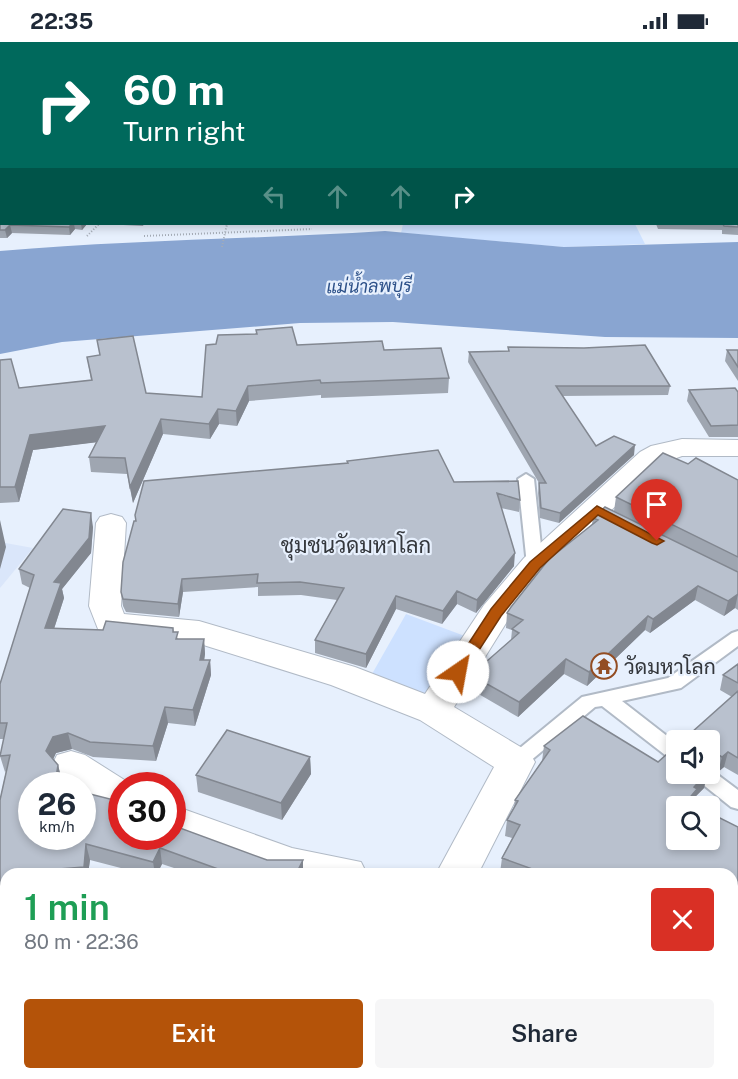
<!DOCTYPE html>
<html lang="en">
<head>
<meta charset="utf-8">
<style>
  :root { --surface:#fff; --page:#f6f6f7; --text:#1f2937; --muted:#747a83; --accent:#b45309 }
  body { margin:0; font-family:"Public Sans",Sarabun,sans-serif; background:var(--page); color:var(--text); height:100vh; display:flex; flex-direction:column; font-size:22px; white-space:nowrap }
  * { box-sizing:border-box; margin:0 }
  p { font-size:20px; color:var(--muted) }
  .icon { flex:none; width:33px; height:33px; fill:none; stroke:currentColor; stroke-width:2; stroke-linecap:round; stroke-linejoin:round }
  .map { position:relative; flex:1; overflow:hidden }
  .drawer { position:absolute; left:0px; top:826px; width:738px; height:212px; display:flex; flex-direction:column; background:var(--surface); border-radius:18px 18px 0 0; box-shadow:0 3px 9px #0003 }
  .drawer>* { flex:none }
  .top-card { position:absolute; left:0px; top:0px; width:738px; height:183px; box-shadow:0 3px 9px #0003; background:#00695c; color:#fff; overflow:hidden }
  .fabs { position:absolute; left:666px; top:688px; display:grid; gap:12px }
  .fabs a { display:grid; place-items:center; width:54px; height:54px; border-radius:6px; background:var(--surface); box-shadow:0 3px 9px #0003; font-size:30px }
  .speed { position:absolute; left:18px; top:730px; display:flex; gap:12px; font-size:30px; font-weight:700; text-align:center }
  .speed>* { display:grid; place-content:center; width:78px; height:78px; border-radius:50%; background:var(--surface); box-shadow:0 3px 9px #0003; line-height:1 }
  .speed small { font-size:15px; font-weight:400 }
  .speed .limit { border:9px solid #d22; background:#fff; color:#111 }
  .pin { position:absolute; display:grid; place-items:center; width:51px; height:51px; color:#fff; margin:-62px -26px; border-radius:50% 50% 50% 0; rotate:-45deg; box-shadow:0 0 6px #0007 }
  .pin .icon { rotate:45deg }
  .me { position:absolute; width:66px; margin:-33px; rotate:33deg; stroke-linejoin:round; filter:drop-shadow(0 0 4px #0008) }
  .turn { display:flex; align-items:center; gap:21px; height:126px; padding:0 24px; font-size:27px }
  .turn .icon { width:78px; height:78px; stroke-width:2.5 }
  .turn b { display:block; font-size:42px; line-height:51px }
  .lanes { display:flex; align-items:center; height:57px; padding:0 24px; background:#0003; justify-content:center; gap:30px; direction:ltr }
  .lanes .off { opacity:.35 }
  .round { display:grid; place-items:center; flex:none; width:63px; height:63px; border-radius:6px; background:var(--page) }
  .overview { display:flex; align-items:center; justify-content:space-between; height:102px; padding:0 24px }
  h1 { font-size:36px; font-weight:600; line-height:45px; color:#1e9e55 }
  .action { display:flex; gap:12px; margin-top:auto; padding:12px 24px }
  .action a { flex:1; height:69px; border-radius:6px; background:var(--accent); color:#fff; font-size:24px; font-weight:600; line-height:69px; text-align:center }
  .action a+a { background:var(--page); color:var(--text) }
  .status { display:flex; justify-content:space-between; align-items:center; height:42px; padding:0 30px; background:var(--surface); direction:ltr }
  .status svg { height:16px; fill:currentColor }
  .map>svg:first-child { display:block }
</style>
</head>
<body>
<div class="status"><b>22:35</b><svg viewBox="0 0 49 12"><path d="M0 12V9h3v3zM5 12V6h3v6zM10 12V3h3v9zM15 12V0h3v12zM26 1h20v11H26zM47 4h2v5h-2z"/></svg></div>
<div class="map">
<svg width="738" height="1037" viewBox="0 0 738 1037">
  <rect width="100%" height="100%" fill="#e7f0fd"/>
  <path fill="#dae6fa" d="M0,500l33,6 -33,40z"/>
  <path fill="#cde1ff" d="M403,182h232l10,20 -81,3 -163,-14z
    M406,572l64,24 -38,61 -60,-25z
    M6,968v64h297l20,5h-323v-68z
    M338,1032h318l12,5h-339z"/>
  <path fill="#89a5d1" d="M385,189l179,16 174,-5v96l-133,-1 -212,-15 -93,1 -238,19 -62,12v-103c128,-11 256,-12 385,-20z"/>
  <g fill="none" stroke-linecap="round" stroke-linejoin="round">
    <g stroke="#b1bac6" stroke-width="4">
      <path id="lane" d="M526,432l8,5 9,86 -8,5 -8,-5 -9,-86z
        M738,589v15l-57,42 -59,13 54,42v17l-7,-2 -67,-52 -7,1 -72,60 -7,2 -7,-2 -3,-5 3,-5 73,-60 86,-19 64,-45z
        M710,727l28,21v19l-7,-2 -35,-28 -3,-5h17z
        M0,930h6v22h-6z"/>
    </g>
    <g stroke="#b1bac6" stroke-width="2">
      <path id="street" d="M682,397l56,1v16h-56l-22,8 -114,108 -38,48 -54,87 75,45 6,10 -57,112h-42l58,-107 -74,-47 -89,-35 -134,-42 -86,-8 -13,-6 -9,-23 7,-83 4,-6 11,-3 11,3 4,6 -5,83 3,8 75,7 156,46 70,27 59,-89 40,-47 116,-106 11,-6z
        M71,709l14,4 49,31h-12v27l-14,-4 -26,-17v-6c-14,0 -23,-9 -30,-21l5,-10z
        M172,763l120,43 69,14 6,12h-98l-98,-37z
        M732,930l6,2v40l-6,-2z"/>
    </g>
    <path stroke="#a5acb6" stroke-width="2" stroke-dasharray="1 2" stroke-linecap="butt" d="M87,194l12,-12
      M144,194l168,-7
      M222,205l5,-23"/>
    <use href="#lane" fill="#fff" fill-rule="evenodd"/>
    <use href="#street" fill="#fff" fill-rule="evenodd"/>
  </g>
  <path fill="#9fa6b1" d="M509,0h227l2,1v26h-2v-25h-226z
    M738,54v139l-16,-1v-4l-64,-1 -2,-5h80z
    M0,95l2,87h85l-5,6 -7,-1 -5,6 -58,-2 -5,5h-7z
    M104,182h40l-1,2z
    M256,288l41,15 87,5 65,28 -1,15 -127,5v-3l-72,6 -12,25 -18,-2 -9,15 -47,-5 -30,69 -6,-29 -36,-2 -2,-15 7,-15 -63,8 -14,52 -19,1v-143l19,28 72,-8 -4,-23 59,36 56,4 14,-53 41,-10z
    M508,305l162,39 -2,9 -106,1 34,50 38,9 -75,68 -19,-5 -2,-25 1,-10 -71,-121 1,-10 39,-1z
    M727,308h11v31l-13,-20z
    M689,348l49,2v45h-29l-22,-36z
    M347,419l107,21 66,18 -1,12 -18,-4 13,58 -38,47 -19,-9 -15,20 -46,-15 -30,59 -51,-15v-13l22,-40 -36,-5 -43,1v-9l-75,5 -4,25 -53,-5 -3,-6 -2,-14 226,-128z
    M688,422l50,16v130l-3,-2 -11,8 -29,-16 -45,33 -5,-3 -58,56 -23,-12 -46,43 -48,-28 1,-14 40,-35 1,-10 -6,-2 1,-15 85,-89 1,-6 81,23 -60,-30 2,-14z
    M93,485l-2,26 -29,36 2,9 -10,31 49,1 70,-2 1,4 4,7h26l1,15 -1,6h6l1,15 -16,51 -27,-3 -12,38 -63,-4 -21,-8 -16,4 -3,6 5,6 4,16 -1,5 61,51 145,23h36v14h-111l-30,-10 -5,10h-13l-54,-14 -2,14h-82v76l-6,-1v-149l6,-29 -1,1 -5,-16 4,-17h-4v-55l30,-96 -8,-4 -3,-15z
    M738,622v111l-14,-8 -6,5 -8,-5v-26l22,-44 -12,-7 3,-15z
    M544,704l114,16 18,12h31l-3,14 -9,9 -2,8 45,22v129l-2,-1 -4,7v-88h-228l-4,-1 2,-15 10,-20 -7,-2 2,-16 7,-13 1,-7 27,-39z
    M310,715l1,17 -29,46 -84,-28 -2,-17z
    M58,1032h85l6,5h-85z"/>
  <path fill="#828790" d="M295,0h15l-4,2h-15z
    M72,182h2l1,5 -5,6 -1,-8z
    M81,182h6l-5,6z
    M10,183l2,8 -5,5 -2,-8z
    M248,344l1,15 -12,25 -1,-15z
    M218,367l1,15 -9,15 -1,-15z
    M161,377l2,15 -30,69 -3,-16z
    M105,384l2,15 -74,9 -14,52 -4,-15 15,-52z
    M635,403l-1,10 -75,68 1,-10z
    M91,471l2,14 -2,26 -29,36 2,9 -15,46 -4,-16 9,-46z
    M0,478l6,27 -6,22z
    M515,511l-1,13 -38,47 1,-13z
    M182,537l1,13 -4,25 -1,-13z
    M698,544l-3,14 -45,33 3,-14z
    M457,549v13l-15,20 1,-13z
    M738,552l-3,14 -11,8 4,-15z
    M396,554v13l-30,59v-14z
    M648,574l-3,14 -58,56 2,-14z
    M204,597l1,15 -3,21 -2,-15z
    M566,617l-2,15 -46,43 1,-15z
    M210,618l1,15 -16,51 -2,-16z
    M165,665l3,16 -12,38 -3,-15z
    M68,691l4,16 -16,4 -6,13 -4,-15 7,-14z
    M728,710l-4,15 -6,5 4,-15z
    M310,715l1,17 -29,46 -1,-17z
    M58,723l4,16 -1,5 -6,-2z
    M706,732h1l-3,14 -9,9 -2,7 -6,-3 7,-14z
    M86,802l4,16 -2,14h-3l-1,-7z
    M160,806l2,16 -5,10h-2l-2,-12z
    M303,818v14h-7z
    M738,902l-2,11 -4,7v-7z"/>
  <path fill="#b9c1ce" stroke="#828790" stroke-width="1.5" d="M71,0h224l-4,1 1,1h-224z
    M530,0h206l2,1v15l-2,1v-15h-204z
    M0,4h2v24l-2,-1z
    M736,54h2v131l-14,-1 -1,-2h13z
    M0,95h2v87h70l-3,3 -59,-2 -5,5h-5z
    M292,285l5,18 85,-4 2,9 57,-2 8,30 -128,5 -1,-3 -72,6 -12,25 -18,-2 -9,15 -48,-5 -31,68 -5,-29 -36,-1 16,-31 -75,9 -15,52h-15v-127l11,-1 8,29 73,-8 -5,-23 13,-2 -3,-15 36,-4 13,57 56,4 4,-52 10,-1 2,-9 39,-1 -1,-4z
    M645,303l25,41h-114l40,60 18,-10 21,9 -75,68 -19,-5 -2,-25h7l-77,-131 40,-1 -1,-4 76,1z
    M727,308h11v17z
    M735,346l3,4v33l-27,1 -22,-36z
    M438,408l16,32 64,-1 2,19 -23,-7 18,60 -38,47 -20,-9 -14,20 -47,-15 -30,58 -51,-14 29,-52 -44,-6 -43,1 1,-9 -76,5 -4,25 -55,-5 -2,-7 2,-30 11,-41h2l-1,-6 9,-34 204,-18 -1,-2z
    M663,411l25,11 8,-6 42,22v77l-122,-60z
    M605,465l133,65v22l-10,7 -30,-15 -45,33 -5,-3 -59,56 -23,-13 -47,43 -48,-27 48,-42 -7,-4 11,-9 -16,-7 4,-6 38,-48 49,-39 -5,-2z
    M63,467l28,4 -2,25 -35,44 7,1 -16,45 58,2 3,-9 67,7v4h5l-2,7h28l-4,21h10l-17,50 -28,-3 -12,39 -63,-4 -22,-9 -15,4 -7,14 12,14 -3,19 7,2h-30v51h50v-45l40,10v35h50v-12l95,35h36l-7,14h-56l-22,-5 -58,-21 -7,14 -67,-18 -2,23 -37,3v4h-41v60h-6v-134l10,-45 -10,1 7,-33h-7v-39l34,-109 -15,-6z
    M738,622v19l-15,-8z
    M738,649v67l-10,-6 -6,5 -8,-5 -3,5h-1v-16h-28z
    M583,674l75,46 18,-16v28h30l-12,13 3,2 -10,12 11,6h-22v33h34v-27l28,14v117l-6,11v-81h-186l-44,-16 18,-33 -13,-5 11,-19 -3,-1 35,-50 -6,-4z
    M227,688l83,27 -29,46 -85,-28z
    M71,1032h72l6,5h-72z"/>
  <path fill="#b45309" stroke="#753606" stroke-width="1.5" d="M597,464l67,35 -7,4 -5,-2 -54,-28 -58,53 -39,48 -38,59h-10l-3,-3 41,-63 39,-47z"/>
  <defs>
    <g id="temple-ring" transform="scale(1.35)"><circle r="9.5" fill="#e7f0fd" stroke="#934d23" stroke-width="1.5"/><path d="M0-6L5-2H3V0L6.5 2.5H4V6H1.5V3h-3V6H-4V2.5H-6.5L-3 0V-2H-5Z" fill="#934d23"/></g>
  </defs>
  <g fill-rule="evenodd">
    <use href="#temple-ring" x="604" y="624"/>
  </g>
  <g text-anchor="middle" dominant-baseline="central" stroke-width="4.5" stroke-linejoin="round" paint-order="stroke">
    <g font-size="18" font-style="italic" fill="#2d5189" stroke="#e7f0fd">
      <text transform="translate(369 244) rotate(-1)">แม่น้ำลพบุรี</text>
    </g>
    <g font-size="21" fill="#34373c" stroke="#e7f0fd" text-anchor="start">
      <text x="624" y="624">วัดมหาโลก</text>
    </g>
    <g font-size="22" fill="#34373c" stroke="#e7f0fd">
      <text x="356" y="503">ชุมชนวัดมหาโลก</text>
    </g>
  </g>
</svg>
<div class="fabs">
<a><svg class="icon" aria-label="sound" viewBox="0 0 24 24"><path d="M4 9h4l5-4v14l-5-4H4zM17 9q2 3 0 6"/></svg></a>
<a><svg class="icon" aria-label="search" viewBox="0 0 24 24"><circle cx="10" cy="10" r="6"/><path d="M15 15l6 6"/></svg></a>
</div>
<div class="speed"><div>26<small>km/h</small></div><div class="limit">30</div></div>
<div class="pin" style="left:657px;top:499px;background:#d93025"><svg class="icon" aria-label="arrive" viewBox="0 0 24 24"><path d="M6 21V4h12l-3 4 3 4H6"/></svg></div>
<svg class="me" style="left:458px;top:630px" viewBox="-20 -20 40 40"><circle r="19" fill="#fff"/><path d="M0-13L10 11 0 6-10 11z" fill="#b45309"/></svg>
<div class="top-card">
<div class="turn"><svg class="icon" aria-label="right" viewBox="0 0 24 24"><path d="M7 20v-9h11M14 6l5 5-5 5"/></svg><div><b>60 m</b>Turn right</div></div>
<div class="lanes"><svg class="icon off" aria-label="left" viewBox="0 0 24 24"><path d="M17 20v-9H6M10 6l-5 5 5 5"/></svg><svg class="icon off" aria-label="ahead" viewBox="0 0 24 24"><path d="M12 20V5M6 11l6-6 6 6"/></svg><svg class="icon off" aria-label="ahead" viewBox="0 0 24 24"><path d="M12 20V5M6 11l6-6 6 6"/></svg><svg class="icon" aria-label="right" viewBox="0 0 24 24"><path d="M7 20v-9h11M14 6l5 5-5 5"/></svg></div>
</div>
<section class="drawer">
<div class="overview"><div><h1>1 min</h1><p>80 m · 22:36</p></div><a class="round" style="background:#d93025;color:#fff"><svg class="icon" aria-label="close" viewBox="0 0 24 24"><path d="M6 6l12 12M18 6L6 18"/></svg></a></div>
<div class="action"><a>Exit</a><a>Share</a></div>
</section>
</div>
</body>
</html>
